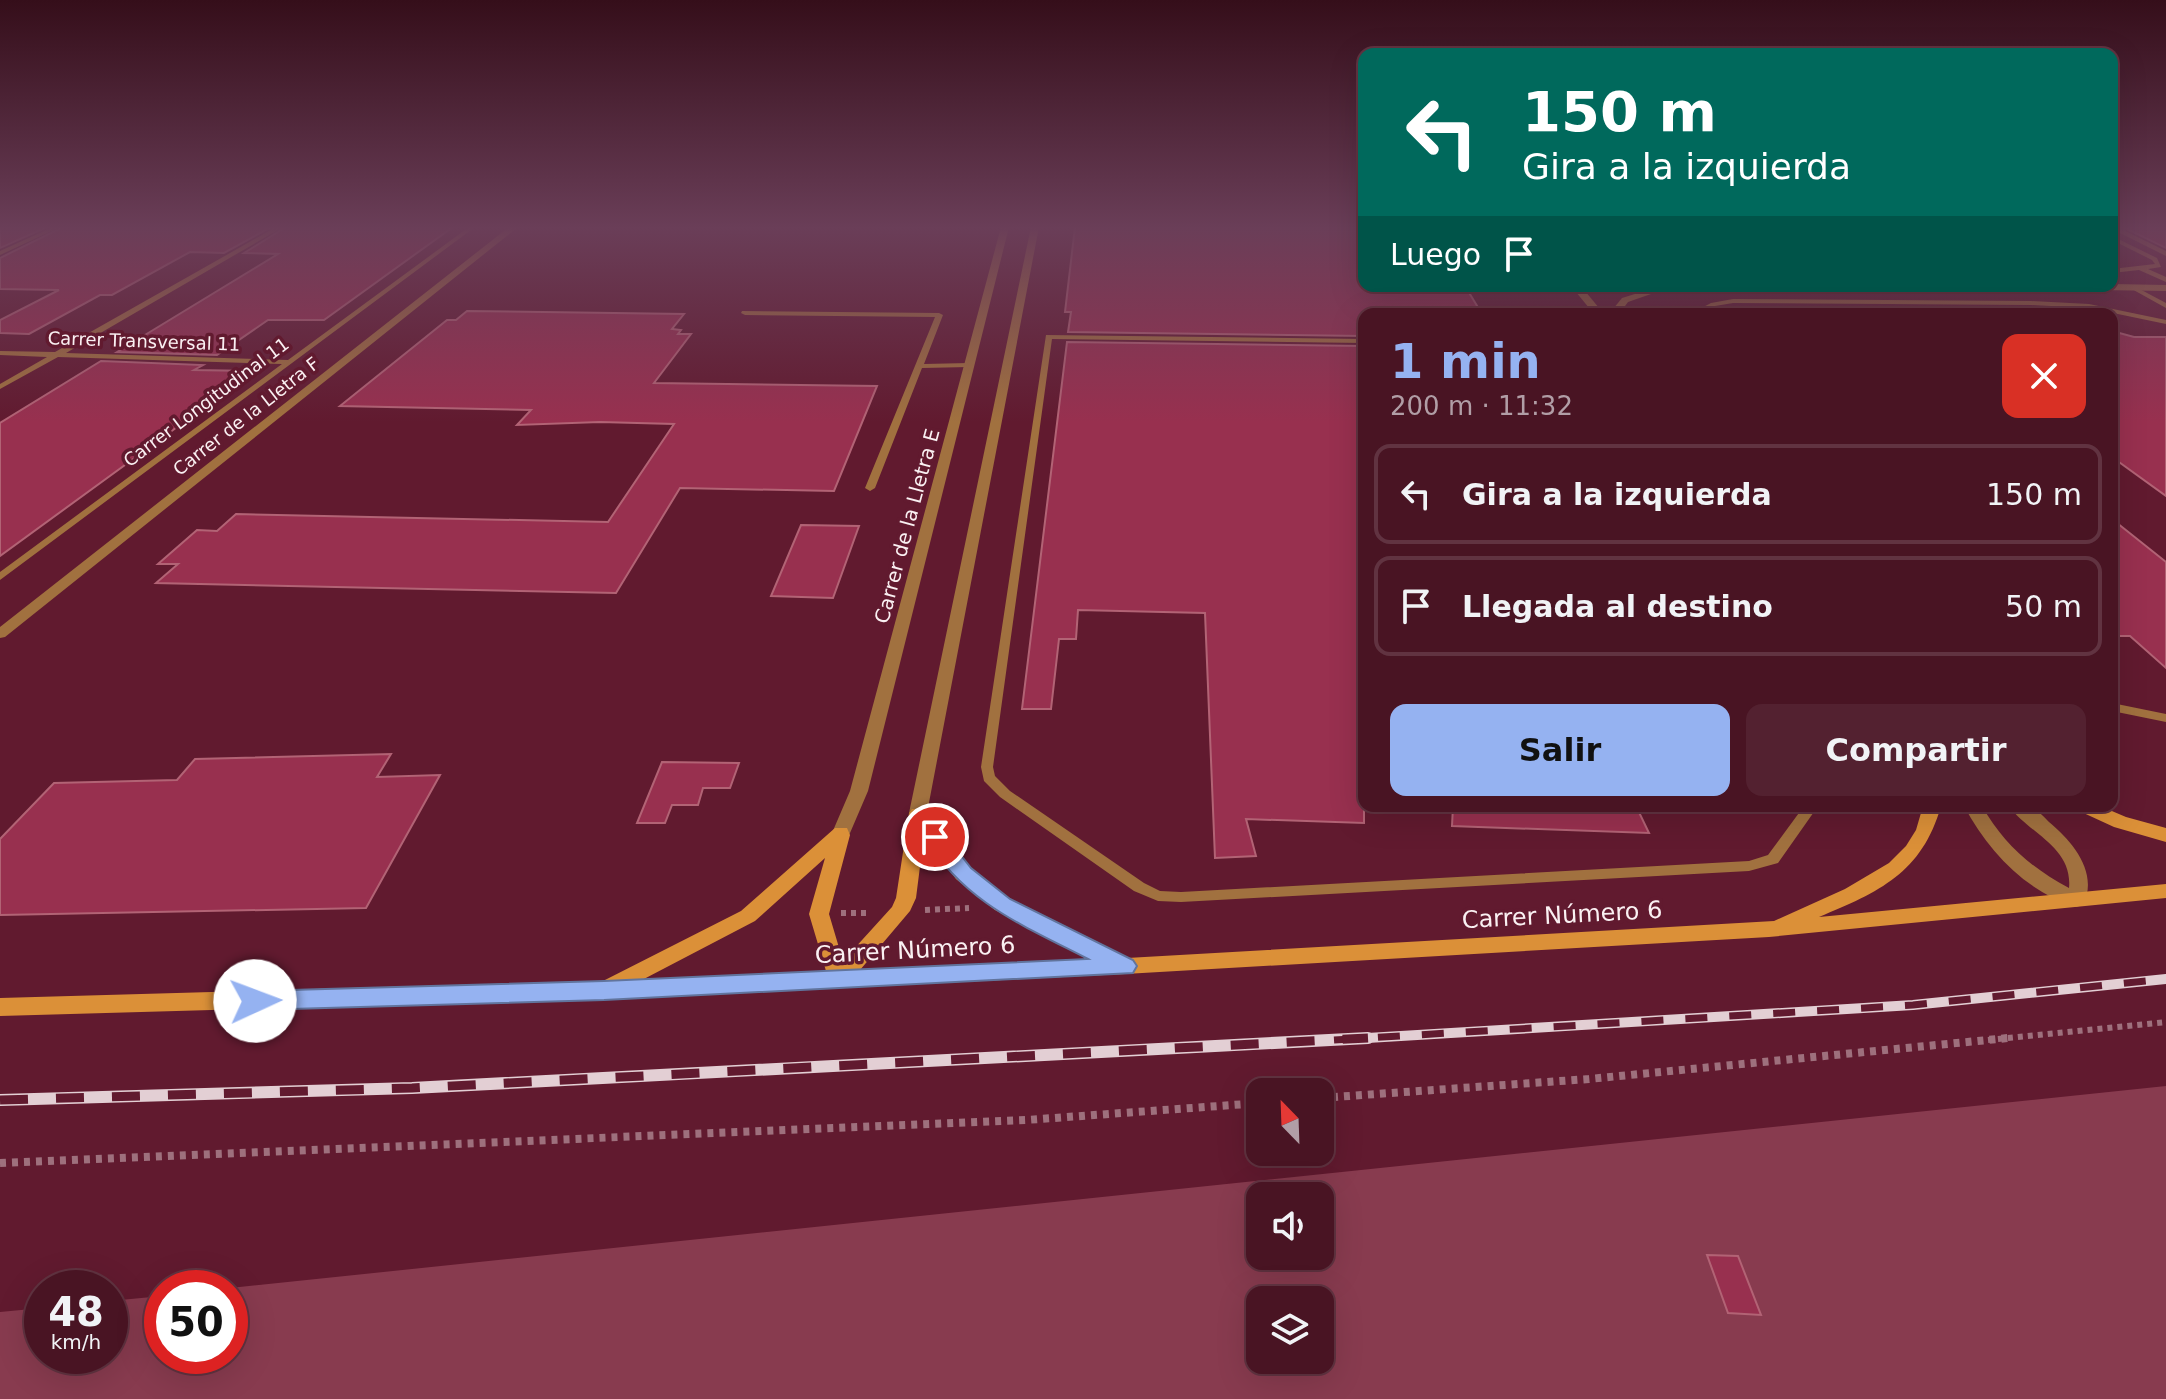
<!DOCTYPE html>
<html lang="es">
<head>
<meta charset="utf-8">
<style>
  :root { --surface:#491423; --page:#532130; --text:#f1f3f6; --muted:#b19ea6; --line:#613341; --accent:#95b2f1 }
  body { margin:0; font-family:"DejaVu Sans",sans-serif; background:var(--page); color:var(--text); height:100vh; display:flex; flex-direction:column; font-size:30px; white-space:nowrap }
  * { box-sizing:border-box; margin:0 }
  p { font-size:26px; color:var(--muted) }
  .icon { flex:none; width:44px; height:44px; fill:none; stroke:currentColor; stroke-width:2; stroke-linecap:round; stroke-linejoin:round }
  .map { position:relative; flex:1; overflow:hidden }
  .panel { position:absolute; left:1358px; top:308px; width:760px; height:504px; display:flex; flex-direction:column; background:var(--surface); border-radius:16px; box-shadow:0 8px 32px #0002,0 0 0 2px var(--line) }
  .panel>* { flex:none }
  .hud { position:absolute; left:1358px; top:48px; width:760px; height:244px; border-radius:16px; box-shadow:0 8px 32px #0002,0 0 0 2px var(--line); background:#00695c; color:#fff; overflow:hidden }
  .needle { width:52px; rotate:337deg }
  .fabs { position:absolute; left:1246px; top:1078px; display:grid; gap:16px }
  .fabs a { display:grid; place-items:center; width:88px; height:88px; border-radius:16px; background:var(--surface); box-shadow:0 8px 32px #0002,0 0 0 2px var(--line); font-size:40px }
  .speed { position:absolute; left:24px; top:1270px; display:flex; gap:16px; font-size:40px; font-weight:700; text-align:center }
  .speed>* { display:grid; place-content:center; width:104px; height:104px; border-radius:50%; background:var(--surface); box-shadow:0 8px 32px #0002,0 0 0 2px var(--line); line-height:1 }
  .speed small { font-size:20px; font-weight:400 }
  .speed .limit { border:12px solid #d22; background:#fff; color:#111 }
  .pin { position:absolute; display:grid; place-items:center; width:68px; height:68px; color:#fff; margin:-34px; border:4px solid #fff; border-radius:50%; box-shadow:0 2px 8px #0007 }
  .me { position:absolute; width:88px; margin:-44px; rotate:88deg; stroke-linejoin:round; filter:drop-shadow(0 0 6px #0008) }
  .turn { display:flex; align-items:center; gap:28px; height:168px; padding:0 32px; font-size:36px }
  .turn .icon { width:104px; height:104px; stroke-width:2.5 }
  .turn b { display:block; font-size:56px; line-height:68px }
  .then { display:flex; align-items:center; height:76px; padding:0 32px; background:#0003; gap:16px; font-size:30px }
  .round { display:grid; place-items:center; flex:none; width:84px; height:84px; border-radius:16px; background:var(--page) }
  .headline { display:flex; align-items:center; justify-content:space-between; height:136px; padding:0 32px }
  h1 { font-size:48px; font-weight:700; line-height:60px; color:var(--accent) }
  .primary-button { display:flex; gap:16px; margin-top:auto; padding:16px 32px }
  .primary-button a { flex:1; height:92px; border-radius:16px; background:var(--accent); color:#111; font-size:32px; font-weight:700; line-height:92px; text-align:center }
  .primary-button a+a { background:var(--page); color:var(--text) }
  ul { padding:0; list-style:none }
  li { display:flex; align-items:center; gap:24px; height:100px; margin:0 16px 12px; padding:0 16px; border:4px solid var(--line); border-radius:16px }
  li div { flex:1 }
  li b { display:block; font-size:30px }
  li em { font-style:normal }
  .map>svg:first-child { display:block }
</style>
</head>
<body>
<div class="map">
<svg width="2166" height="1399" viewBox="0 0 2166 1399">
  <rect width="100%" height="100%" fill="#611a2f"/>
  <path fill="#883b4f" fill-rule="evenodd" d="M2166,1086v313h-2166v-87l42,-4v48h68v-55l52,-5v60h68v-68zM1260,1196h60v60h-60zM1260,1300h60v60h-60z"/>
  <path fill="#98304f" stroke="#b26375" stroke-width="2" d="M0,227h47l-47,21z
    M63,227h208l-47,26 -34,-1 -78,43h-12l-71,39 -29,-1v-13l59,-30 -59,-1v-31z
    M286,227h167l-129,93h-56l-51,35 -100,-3 161,-98 -34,-1z
    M1075,227h289v59h101l17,28h-118v22l-296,-4 3,-20h-6z
    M2123,227h43v21z
    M467,311l217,3 -12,15 9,1 -3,4h13l-37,49 223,3 -43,105 -154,-3 -64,105 -460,-10 22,-19h-20l39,-34 20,1 19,-17 372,8 66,-98 -74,-2 -83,3 14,-15 -191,-4 107,-86h9z
    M2112,331l22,6h32v159l-54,-39z
    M1067,342l297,4v477l-118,-4 10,37 -41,2 -10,-245 -127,-3 -2,29h-17l-8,70h-29z
    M101,361l102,4 -9,5 60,1 -254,185v-133z
    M2112,519l54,43v106l-36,-32h-18z
    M801,525l58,1 -26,72 -62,-2z
    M391,754l-14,23 63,-2 -74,133 -366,7v-76l54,-56 123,-3 18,-21z
    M662,762l77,1 -9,25h-27l-5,17h-26l-7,18h-28z
    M1453,806h183l13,27 -197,-7z
    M1707,1255l31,1 23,59 -33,-2z"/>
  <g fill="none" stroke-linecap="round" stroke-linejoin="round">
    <path stroke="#9e707d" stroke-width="6" stroke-dasharray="5 5" stroke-linecap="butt" d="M925,910l44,-2
      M841,913h26
      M1988,1040l178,-18"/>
    <path stroke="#9e707d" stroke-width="8" stroke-dasharray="6 6" stroke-linecap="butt" d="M1320,1098l269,-19 419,-41
      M0,1163l1026,-43 234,-17"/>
    <path fill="#a1713f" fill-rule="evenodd" d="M53,227h7l-60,28v-4z
      M276,227h7l-217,126 222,7 181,-133h6l-475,353v-8l282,-208 -224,-7 -58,32v-5l47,-27 -47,-2v-4l55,1z
      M2112,227h5l49,24v5l-54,-27z
      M2112,236l45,22 4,9 -13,2 18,8v5l-27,-12 -27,3v-4l43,-5 -3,-4 -40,-20z
      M2132,285l34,18v5l-36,-20 -1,-1z
      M1733,299l298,2 58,3 77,16v4l-77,-16 -58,-3 -298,-2 -18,3 -16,8h-9l21,-11z
      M742,311l197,2 4,2 -19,49 45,-1 4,2 -4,2 -47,1 -47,120 -5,3 -5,-3 70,-171 -190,-2 -4,-2z
      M1046,335l318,4v4l-312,-4 -59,428 2,9 15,15 134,92 16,8 21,1 568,-31 19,-6 36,-49h14l-2,3 -38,54 -29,8 -568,31 -23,-1 -24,-10 -134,-94 -16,-16 -3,-14z
      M2112,703l54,11v8l-54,-11z"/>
    <path fill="#a1713f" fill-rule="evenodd" d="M509,227h9l-513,410 -5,1v-11z
      M1001,227h8l-141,564 -18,42 -3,5h-12l-3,-5 18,-42z
      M1031,227h8l-112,586 -3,4h-12l-3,-4z
      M2112,284l54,1v6l-139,-2 -5,-3z
      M1571,286h103l-46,16 -9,12h-10l13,-16 29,-9 -66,2 19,23h-10z
      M1964,806h18c21,37 49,62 87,82 4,-41 -41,-55 -60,-82 6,0 14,-1 20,0 7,2 15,11 20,16 24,20 50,51 34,83l-7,2c-51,-16 -87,-55 -112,-101z"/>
    <path fill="#db9038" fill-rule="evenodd" d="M1923,806h18c-19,67 -62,86 -122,111l347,-33v14l-397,39 -644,37 -521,25 -604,17v-18l603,-17 138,-70 94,-83h12l3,7 -21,79 14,47 49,-54 4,-9 13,-85 3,-4h12l46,60 39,31 118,58 647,-37 71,-32 44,-26 17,-17 10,-16zM924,835l32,44 39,31 98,49 -233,11 50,-59 6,-13zM825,858l-16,56 17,57 -184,9 113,-59z
      M2074,806h26l26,11 40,11v14l-52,-15 -37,-17z"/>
    <g stroke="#e3cfd4" stroke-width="10">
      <path id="rail-far1" d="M1334,1040l579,-35 253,-26"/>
    </g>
    <g stroke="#e3cfd4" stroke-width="12">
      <path id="rail" d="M0,1100l412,-12 956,-50"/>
    </g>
    <use href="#rail-far1" stroke="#611a2f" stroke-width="7" stroke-dasharray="22" stroke-linecap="butt"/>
    <use href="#rail" stroke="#611a2f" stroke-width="9" stroke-dasharray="28" stroke-linecap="butt"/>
  </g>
  <linearGradient id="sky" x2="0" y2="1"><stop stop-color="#350e1a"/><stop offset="0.54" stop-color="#6a3e58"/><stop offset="1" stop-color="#6a3e58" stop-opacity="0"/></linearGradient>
  <rect width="2166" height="422" fill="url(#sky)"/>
  <path fill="#95b2f1" stroke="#61749d" stroke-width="2" d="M935,829l7,2 29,37 39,31 123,61 4,6 -4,7 -529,27 -349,10 -9,-2 -3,-7 3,-7 9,-3 349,-10 484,-22c-64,-33 -125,-57 -163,-122l3,-6z"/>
  <g text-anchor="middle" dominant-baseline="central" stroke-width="7" stroke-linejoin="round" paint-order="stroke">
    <g font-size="18" fill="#faf0f2" stroke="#611a2f">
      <text transform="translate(144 341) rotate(2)">Carrer Transversal 11</text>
      <text transform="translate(206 402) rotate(-37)">Carrer Longitudinal 11</text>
      <text transform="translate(246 416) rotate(-38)">Carrer de la Lletra F</text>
    </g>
    <g font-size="20" fill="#faf0f2" stroke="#611a2f">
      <text transform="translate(907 526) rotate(-75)">Carrer de la Lletra E</text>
    </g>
    <g font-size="24" fill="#faf0f2" stroke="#611a2f">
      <text transform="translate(1562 915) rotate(-3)">Carrer Número 6</text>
      <text transform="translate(915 950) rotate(-3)">Carrer Número 6</text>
    </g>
  </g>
</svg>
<div class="fabs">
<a><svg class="needle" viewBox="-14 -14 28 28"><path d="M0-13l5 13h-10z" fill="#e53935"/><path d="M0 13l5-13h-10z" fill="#b19ea6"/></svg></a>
<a><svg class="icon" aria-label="sound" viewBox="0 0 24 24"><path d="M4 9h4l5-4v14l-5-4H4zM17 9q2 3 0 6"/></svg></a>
<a><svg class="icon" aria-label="layers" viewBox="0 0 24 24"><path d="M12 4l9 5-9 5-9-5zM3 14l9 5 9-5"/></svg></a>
</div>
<div class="speed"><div>48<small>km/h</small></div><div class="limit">50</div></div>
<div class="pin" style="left:935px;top:837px;background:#d93025"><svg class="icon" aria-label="arrive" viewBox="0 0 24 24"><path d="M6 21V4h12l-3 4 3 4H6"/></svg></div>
<svg class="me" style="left:255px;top:1001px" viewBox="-20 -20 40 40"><circle r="19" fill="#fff"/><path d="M0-13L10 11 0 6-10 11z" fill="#95b2f1"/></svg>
<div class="hud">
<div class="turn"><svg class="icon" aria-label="left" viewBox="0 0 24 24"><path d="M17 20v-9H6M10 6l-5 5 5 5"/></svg><div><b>150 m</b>Gira a la izquierda</div></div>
<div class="then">Luego<svg class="icon" aria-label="arrive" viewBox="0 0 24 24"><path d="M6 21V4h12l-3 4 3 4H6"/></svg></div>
</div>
<section class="panel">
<div class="headline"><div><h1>1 min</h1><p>200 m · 11:32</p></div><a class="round" style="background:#d93025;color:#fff"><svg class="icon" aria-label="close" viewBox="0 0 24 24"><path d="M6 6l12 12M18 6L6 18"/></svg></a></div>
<ul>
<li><svg class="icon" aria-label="left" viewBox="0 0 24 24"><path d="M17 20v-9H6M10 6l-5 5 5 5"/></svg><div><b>Gira a la izquierda</b></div><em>150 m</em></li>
<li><svg class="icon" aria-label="arrive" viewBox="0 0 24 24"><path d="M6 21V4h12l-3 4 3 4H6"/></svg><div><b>Llegada al destino</b></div><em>50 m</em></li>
</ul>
<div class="primary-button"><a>Salir</a><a>Compartir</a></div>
</section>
</div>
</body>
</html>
